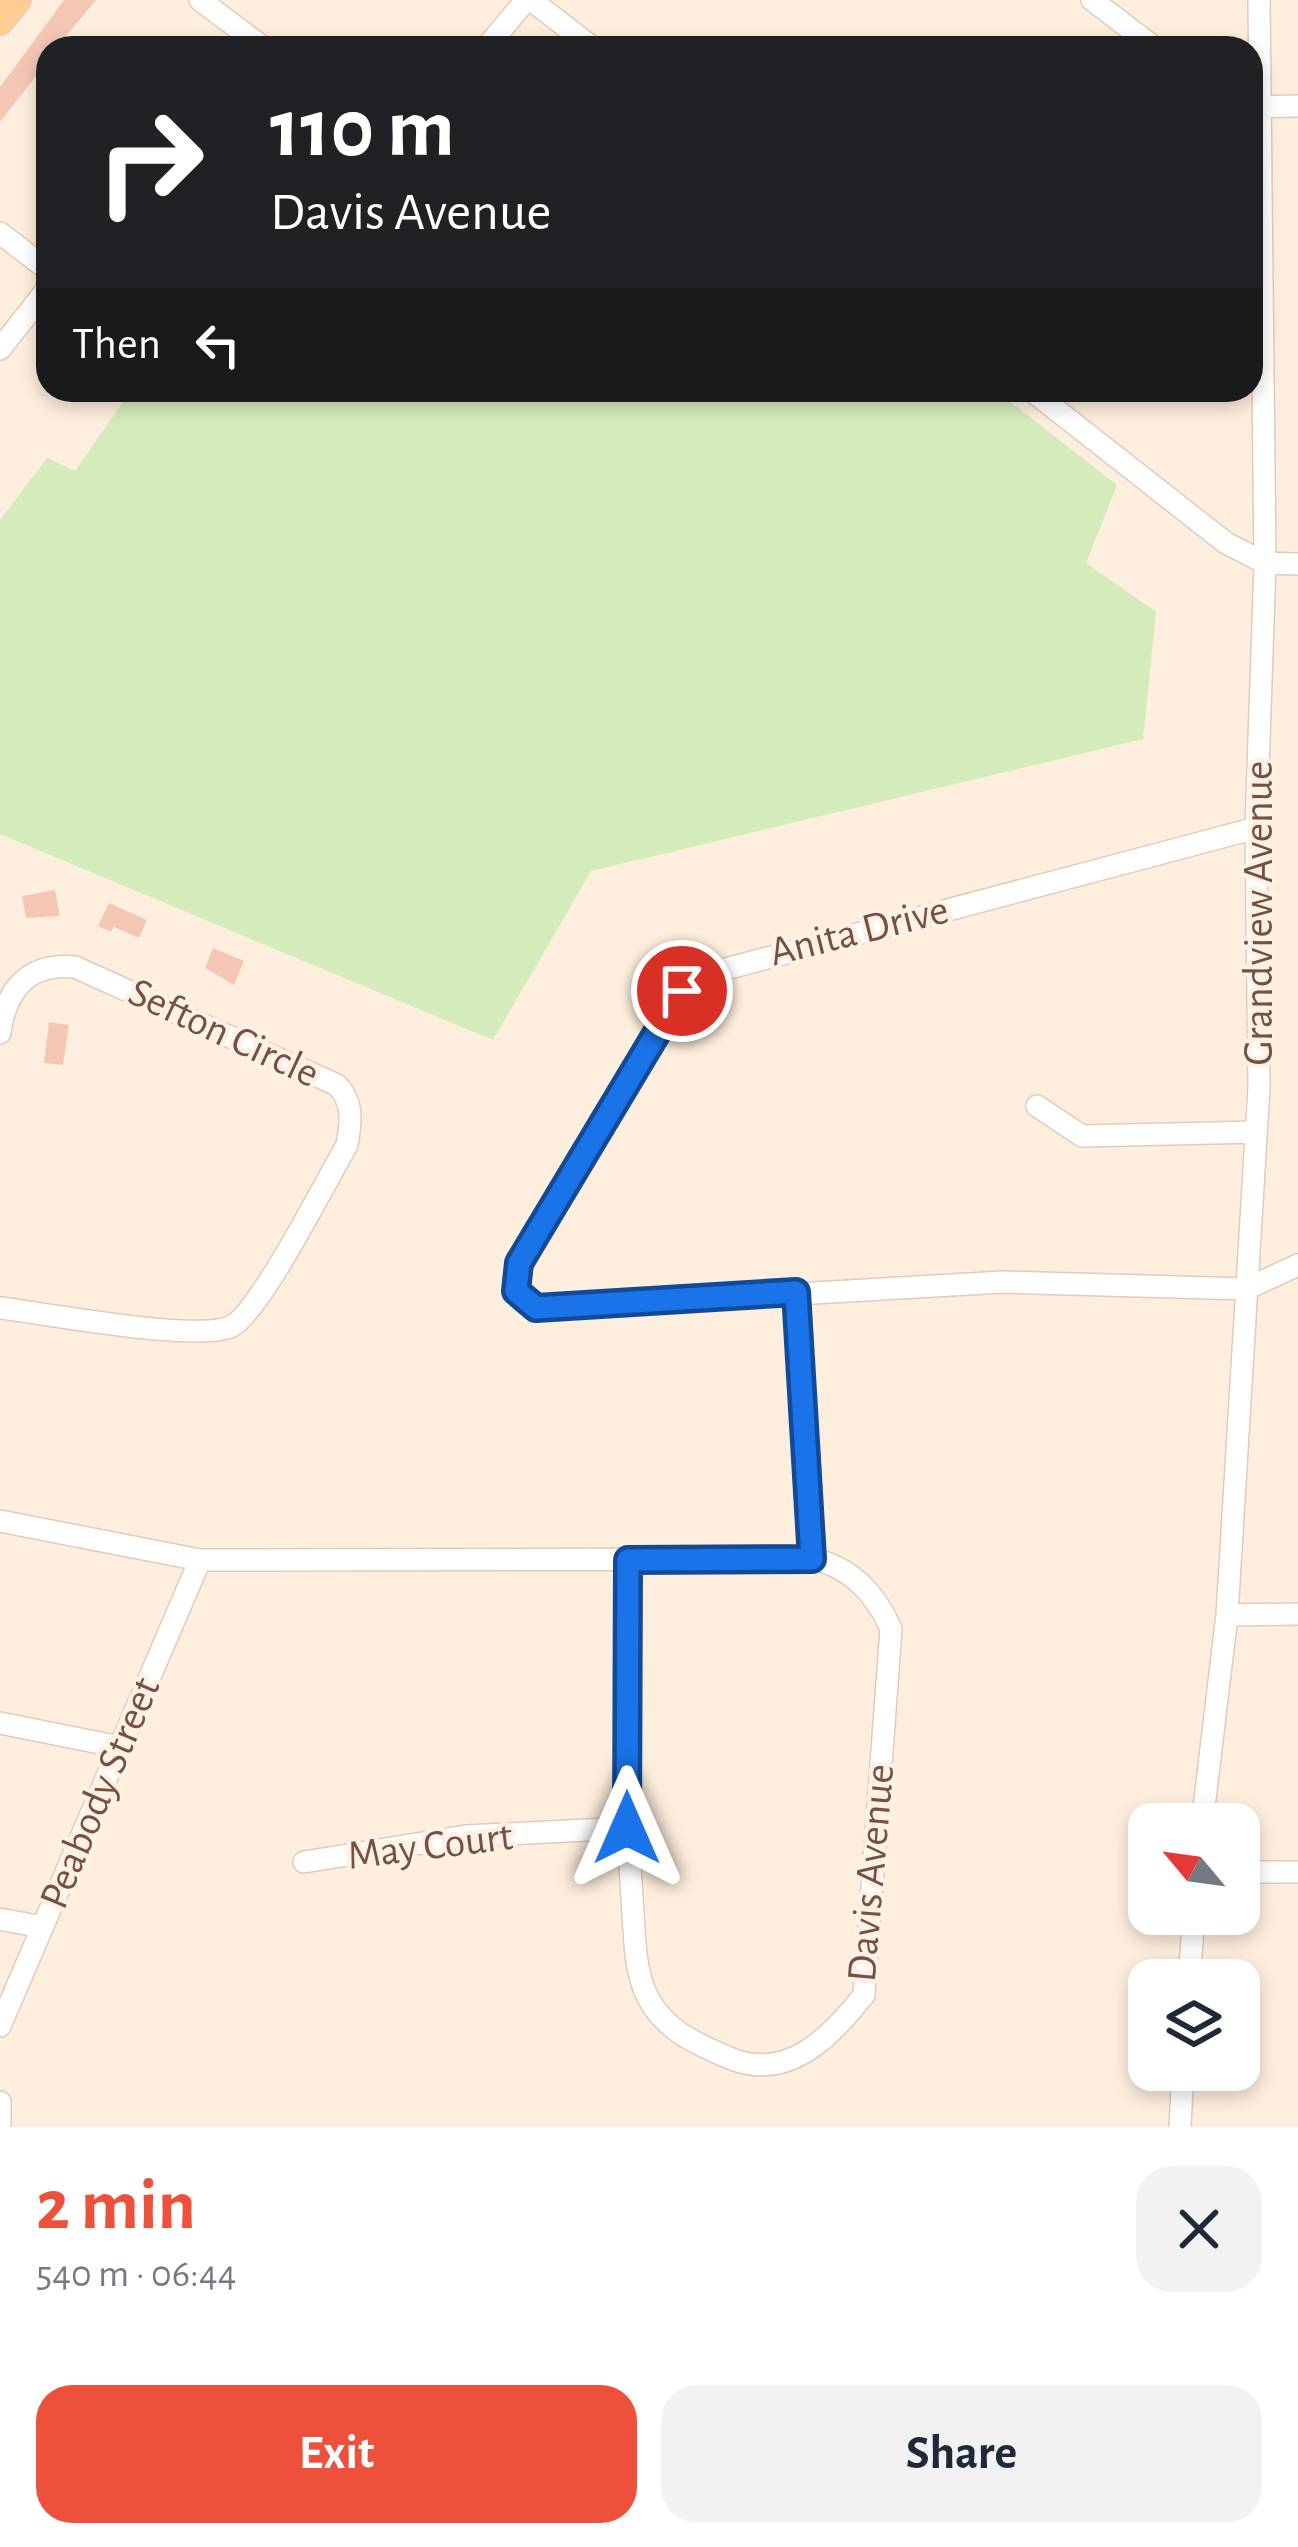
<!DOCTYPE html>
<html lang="en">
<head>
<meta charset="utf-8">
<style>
  :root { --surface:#fff; --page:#f2f2f3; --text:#1f2937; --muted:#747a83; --accent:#ee513b }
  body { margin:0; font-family:"Alegreya Sans",sans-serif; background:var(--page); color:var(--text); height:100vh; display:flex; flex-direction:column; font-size:45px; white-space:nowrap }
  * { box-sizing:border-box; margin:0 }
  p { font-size:39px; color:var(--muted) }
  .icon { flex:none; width:66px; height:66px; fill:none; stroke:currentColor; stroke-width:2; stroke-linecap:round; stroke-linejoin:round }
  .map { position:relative; height:2127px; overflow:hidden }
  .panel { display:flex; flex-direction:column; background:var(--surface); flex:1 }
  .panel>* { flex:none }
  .guide { position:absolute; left:36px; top:36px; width:1227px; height:366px; border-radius:36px; box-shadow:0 6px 18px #0003; background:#202124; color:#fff; overflow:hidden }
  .needle { width:78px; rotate:299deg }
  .buttons { position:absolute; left:1128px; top:1803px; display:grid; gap:24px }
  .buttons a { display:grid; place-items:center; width:132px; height:132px; border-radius:24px; background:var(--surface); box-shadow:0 6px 18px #0003; font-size:60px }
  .pin { position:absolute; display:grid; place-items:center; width:102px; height:102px; color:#fff; margin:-51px; border:6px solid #fff; border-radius:50%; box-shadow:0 3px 12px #0007 }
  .me { position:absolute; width:132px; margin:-66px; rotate:0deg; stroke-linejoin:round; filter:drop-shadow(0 0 9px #0008) }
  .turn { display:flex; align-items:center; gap:42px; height:252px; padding:0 36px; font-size:54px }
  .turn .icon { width:156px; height:156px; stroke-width:2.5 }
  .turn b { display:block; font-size:84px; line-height:102px }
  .then { display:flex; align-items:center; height:114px; padding:0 36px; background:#0003; gap:24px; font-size:45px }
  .round { display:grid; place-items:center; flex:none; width:126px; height:126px; border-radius:36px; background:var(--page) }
  .headline { display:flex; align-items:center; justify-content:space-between; height:204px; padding:0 36px }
  h1 { font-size:72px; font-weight:600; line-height:90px; color:var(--accent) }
  .cta { display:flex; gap:24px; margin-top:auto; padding:24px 36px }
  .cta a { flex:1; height:138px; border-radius:36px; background:var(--accent); color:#fff; font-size:48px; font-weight:600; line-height:138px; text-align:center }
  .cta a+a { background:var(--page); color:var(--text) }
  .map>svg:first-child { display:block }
</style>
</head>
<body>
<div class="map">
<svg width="1298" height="2127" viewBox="0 0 1298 2127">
  <rect width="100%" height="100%" fill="#fdeedd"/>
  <path fill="#d4ebbc" d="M142,390h853l122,95 -31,78 70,49 -13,127 -552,132 -98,169 -493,-206v-314l47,-62 28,13 51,-73z"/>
  <path fill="#f4c7b4" d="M64,0h32l-40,48h-8v13l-48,61v-35z
    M55,890l5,26 -34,2 -4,-22z
    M109,903l38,17 -8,18 -25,-11 -3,5 -13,-6z
    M213,948l31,13 -10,24 -29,-17z
    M49,1022l20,3 -6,40 -19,-2z"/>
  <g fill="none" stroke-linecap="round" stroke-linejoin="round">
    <g stroke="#e3cabc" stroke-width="24">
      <path id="minor" d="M200,0l64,48
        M531,0l62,48
        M1092,0l63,48
        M486,48l40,-48
        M1251,107l47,-1
        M0,233l48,37
        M0,349l48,-61
        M1031,390l195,153 39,20 33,1
        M1256,828l-553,147 -38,37 -151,267 10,24 29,5 450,-26 243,7 52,-24
        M0,1033c6,-44 28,-70 75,-66l262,118c17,18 14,37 10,60 -20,34 -86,165 -115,181 -32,17 -189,-13 -232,-18
        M1037,1106l45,30 174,-4
        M795,1292l17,267
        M0,1521l200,39 612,-1c38,7 64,35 79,70l-27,366c-34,42 -77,89 -137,62 -32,-14 -61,-26 -79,-59 -15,-30 -13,-66 -16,-99 -8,-113 -4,-226 -4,-339
        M1227,1615l71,-1
        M0,1723l120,24
        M1202,1824l25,-209 32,-527 -3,-260 9,-265 -6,-563
        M304,1862l162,-26 161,-8
        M1239,1872h59
        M0,1919l42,8
        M1189,1980l5,-66
        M0,2026l200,-466
        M0,2102v21
        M1180,2127l3,-57"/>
    </g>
    <g stroke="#dbd2cf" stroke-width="30">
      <path id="major" d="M0,21l17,-21"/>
    </g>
    <use href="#minor" stroke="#fff" stroke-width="21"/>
    <use href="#major" stroke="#ffcc92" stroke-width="27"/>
  </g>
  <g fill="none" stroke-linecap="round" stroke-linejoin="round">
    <g stroke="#114b97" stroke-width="30">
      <path id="route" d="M627,1828l1,-268 184,-1 -16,-267 -260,16 -20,-17 3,-28 163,-272"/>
    </g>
    <use href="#route" stroke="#1a73e8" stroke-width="21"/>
  </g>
  <g text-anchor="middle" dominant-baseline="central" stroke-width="9" stroke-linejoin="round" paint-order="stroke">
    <g font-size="42" fill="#735145" stroke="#fff2e4">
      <text transform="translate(1259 913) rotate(-90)">Grandview Avenue</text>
      <text transform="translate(859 931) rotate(-14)">Anita Drive</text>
      <text transform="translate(224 1033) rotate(25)">Sefton Circle</text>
      <text transform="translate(100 1793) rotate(-67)">Peabody Street</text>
      <text transform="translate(430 1846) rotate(-7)">May Court</text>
      <text transform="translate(871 1873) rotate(-85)">Davis Avenue</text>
    </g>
  </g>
</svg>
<div class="buttons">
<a><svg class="needle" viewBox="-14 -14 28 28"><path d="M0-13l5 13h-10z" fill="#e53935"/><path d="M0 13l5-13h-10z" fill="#747a83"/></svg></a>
<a><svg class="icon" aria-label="layers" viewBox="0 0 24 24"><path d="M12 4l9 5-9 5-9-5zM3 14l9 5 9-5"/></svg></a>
</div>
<div class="pin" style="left:682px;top:991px;background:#d93025"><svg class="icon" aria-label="arrive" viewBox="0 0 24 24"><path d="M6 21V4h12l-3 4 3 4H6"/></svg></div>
<svg class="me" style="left:627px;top:1828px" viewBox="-20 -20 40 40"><path d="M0-17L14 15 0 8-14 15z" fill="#1a73e8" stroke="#fff" stroke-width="4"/></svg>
<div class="guide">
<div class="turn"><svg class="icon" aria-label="right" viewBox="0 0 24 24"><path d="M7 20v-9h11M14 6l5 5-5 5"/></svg><div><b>110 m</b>Davis Avenue</div></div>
<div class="then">Then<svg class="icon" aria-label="left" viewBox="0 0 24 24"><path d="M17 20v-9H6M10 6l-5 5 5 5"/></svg></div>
</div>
</div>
<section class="panel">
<div class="headline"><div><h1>2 min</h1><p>540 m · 06:44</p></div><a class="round"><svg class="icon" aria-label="close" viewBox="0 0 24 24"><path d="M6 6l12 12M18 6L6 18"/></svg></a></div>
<div class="cta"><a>Exit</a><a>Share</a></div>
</section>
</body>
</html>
